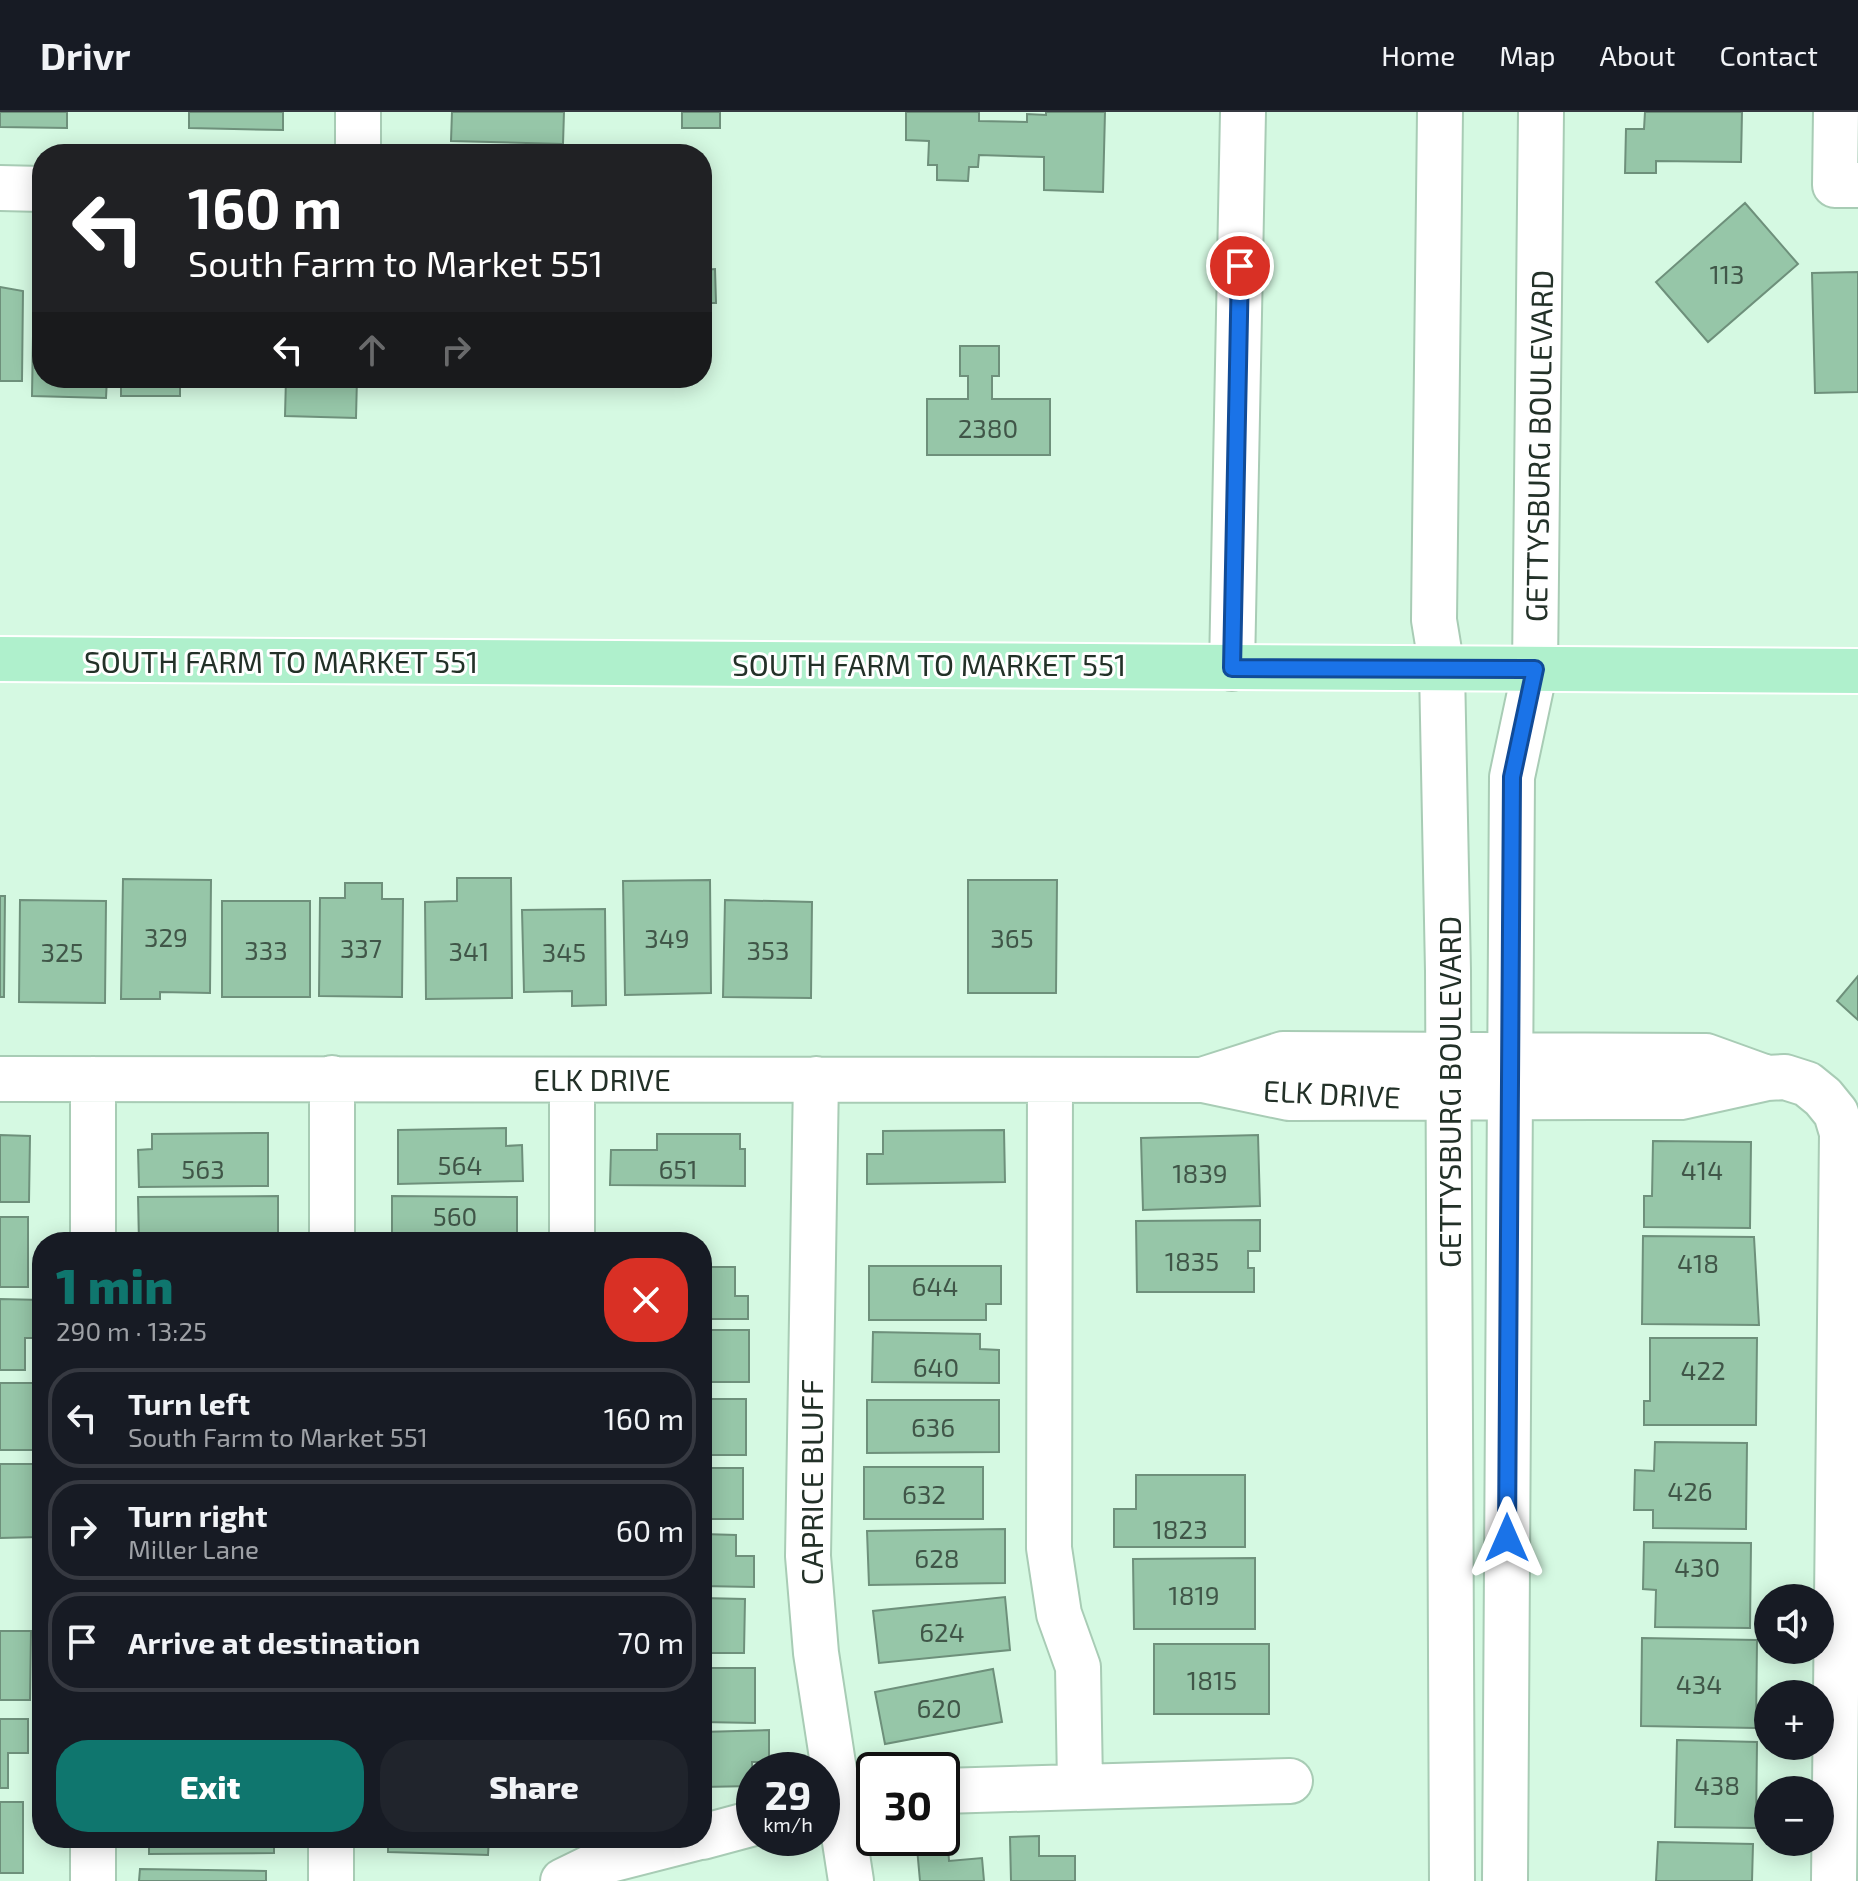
<!DOCTYPE html>
<html lang="en">
<head>
<meta charset="utf-8">
<style>
  :root { --surface:#171b24; --page:#20242c; --text:#f1f3f6; --muted:#9ea1a6; --line:#363941; --accent:#0f766e }
  body { margin:0; font-family:"Exo 2",sans-serif; background:var(--page); color:var(--text); height:100vh; display:flex; flex-direction:column; font-size:30px; white-space:nowrap }
  * { box-sizing:border-box; margin:0 }
  p { font-size:26px; color:var(--muted) }
  .icon { flex:none; width:44px; height:44px; fill:none; stroke:currentColor; stroke-width:2; stroke-linecap:round; stroke-linejoin:round }
  .map { position:relative; flex:1; overflow:hidden }
  .sheet { position:absolute; left:32px; top:1120px; width:680px; height:616px; display:flex; flex-direction:column; background:var(--surface); border-radius:32px; box-shadow:0 4px 20px #0003 }
  .sheet>* { flex:none }
  .guide { position:absolute; left:32px; top:32px; width:680px; height:244px; border-radius:32px; box-shadow:0 4px 20px #0003; background:#202124; color:#fff; overflow:hidden }
  .buttons { position:absolute; left:1754px; top:1472px; display:grid; gap:16px }
  .buttons a { display:grid; place-items:center; width:80px; height:80px; border-radius:50%; background:var(--surface); box-shadow:0 4px 20px #0003; font-size:40px }
  .speed { position:absolute; left:736px; top:1640px; display:flex; gap:16px; font-size:40px; font-weight:700; text-align:center }
  .speed>* { display:grid; place-content:center; width:104px; height:104px; border-radius:50%; background:var(--surface); box-shadow:0 4px 20px #0003; line-height:1 }
  .speed small { font-size:20px; font-weight:400 }
  .speed .limit { border:4px solid #111; border-radius:12px; background:#fff; color:#111 }
  .pin { position:absolute; display:grid; place-items:center; width:68px; height:68px; color:#fff; margin:-34px; border:4px solid #fff; border-radius:50%; box-shadow:0 2px 8px #0007 }
  .me { position:absolute; width:88px; margin:-44px; rotate:0deg; stroke-linejoin:round; filter:drop-shadow(0 0 6px #0008) }
  .turn { display:flex; align-items:center; gap:28px; height:168px; padding:0 24px; font-size:36px }
  .turn .icon { width:104px; height:104px; stroke-width:2.5 }
  .turn b { display:block; font-size:56px; line-height:68px }
  .lanes { display:flex; align-items:center; height:76px; padding:0 24px; background:#0003; justify-content:center; gap:40px; direction:ltr }
  .lanes .off { opacity:.35 }
  .round { display:grid; place-items:center; flex:none; width:84px; height:84px; border-radius:32px; background:var(--page) }
  .head { display:flex; align-items:center; justify-content:space-between; height:136px; padding:0 24px }
  h1 { font-size:48px; font-weight:800; line-height:60px; color:var(--accent) }
  .action { display:flex; gap:16px; margin-top:auto; padding:16px 24px }
  .action a { flex:1; height:92px; border-radius:32px; background:var(--accent); color:#fff; font-size:32px; font-weight:800; line-height:92px; text-align:center }
  .action a+a { background:var(--page); color:var(--text) }
  ul { padding:0; list-style:none }
  li { display:flex; align-items:center; gap:24px; height:100px; margin:0 16px 12px; padding:0 8px; border:4px solid var(--line); border-radius:32px }
  li div { flex:1 }
  li b { display:block; font-size:30px }
  li em { font-style:normal }
  header { display:flex; align-items:center; gap:48px; box-sizing:border-box; height:112px; padding:0 40px; background:var(--surface); border-bottom:2px solid var(--line) }
  header strong { font-size:38px }
  nav { display:flex; gap:44px; margin-inline-start:auto; font-size:28px }
  .map>svg:first-child { display:block }
</style>
</head>
<body>
<header>
<strong>Drivr</strong>
<nav><a>Home</a><a>Map</a><a>About</a><a>Contact</a></nav>
</header>
<div class="map">
<svg width="1858" height="1769" viewBox="0 0 1858 1769">
  <rect width="100%" height="100%" fill="#d5f9e2"/>
  <path fill="#96c6a8" stroke="#6e907b" stroke-width="2" d="M0,0h67v16l-67,-1z
    M189,0h94v18l-94,-2z
    M452,0h112l-1,32 -112,-3z
    M682,0h38v16h-38z
    M906,0h73v9l48,1v-8l19,1v-3h59l-2,80 -59,-2v-33l-65,-2 -1,12h-9l-1,14 -31,-1v-15h-9l1,-24 -23,-1z
    M1645,0h97l-1,50 -85,-1v12h-31l1,-44h18z
    M1745,91l53,61 -90,78 -52,-60z
    M715,157l1,34h-14v-33z
    M1858,160v120l-43,1 -3,-120z
    M34,165h8v101h65l-1,20 -74,-2z
    M0,175l23,4 -1,90h-22z
    M960,234h39v30h-7v23h58v56h-123v-56h41v-23h-8z
    M121,266h70v9h-11v9h-59z
    M286,266h71l-1,40 -71,-2z
    M457,766h54l1,120 -86,1 -1,-97 32,-1z
    M123,767l88,1 -1,113 -50,-1v7h-39z
    M710,768l1,113 -86,2 -2,-114z
    M968,768h89l-1,113h-88z
    M345,771h37v16h21l-1,98 -83,-1 1,-98h25z
    M0,784h5l-1,101h-4z
    M20,788l86,1 -1,102 -86,-1z
    M725,788l87,2 -1,96 -88,-1z
    M222,789h88v96h-88z
    M605,797l1,96 -34,1v-15l-48,1 -2,-82z
    M1858,864v44l-21,-19z
    M506,1016v18l16,-1 1,36 -125,3v-54z
    M1004,1018l1,52 -138,2v-30h16v-23z
    M268,1021v53l-129,1 -1,-37 14,-1v-15z
    M657,1022h83v15h5v37l-135,-1 1,-35h46z
    M0,1023l30,1 -1,66h-29z
    M1258,1023l2,71 -117,4 -2,-72z
    M1653,1029l98,1 -1,86 -106,-1v-31h8z
    M278,1084v46h-139l-1,-45z
    M392,1084l125,1v36h-20v9h-105z
    M0,1105h28v70h-28z
    M1260,1108v31h-12v17h6v24h-117l-1,-71z
    M1643,1124l111,1 5,88 -117,-1z
    M869,1154h132v38h-15v16h-117z
    M702,1155h33v29h13v23h-46z
    M0,1187l42,1v38h-17v32h-25z
    M702,1218h47v52h-47z
    M873,1220l107,2v15l19,1v33l-127,-1z
    M1650,1226h107l-1,87h-112v-24h6z
    M0,1271h42v67h-42z
    M702,1287h44v56h-44z
    M867,1288h132v52l-132,1z
    M1655,1330l92,1 -1,86 -93,-1v-18h-19l1,-40 19,1z
    M0,1352h39l1,73 -40,1z
    M864,1355h119v52h-119z
    M702,1356h41v51h-41z
    M1136,1363h109v72h-131v-38h22z
    M1005,1417v54l-136,2 -2,-54z
    M702,1422l34,1v21h18v31l-52,-1z
    M1644,1430l107,1 -1,85 -95,-1 1,-37 -13,-1z
    M1255,1446v71h-121l-1,-70z
    M1005,1485l5,53 -131,13 -6,-52z
    M702,1486l43,1 -1,54h-42z
    M0,1519h31l-1,69h-30z
    M1642,1526l115,2 -1,88 -115,-2z
    M1154,1532h115v70h-115z
    M702,1556h53v55l-53,-1z
    M993,1557l9,53 -117,22 -10,-52z
    M0,1607h28v34h-20v35h-8z
    M769,1618v32h-17l1,24 -51,1v-55z
    M1677,1628l80,2 -1,86 -81,-1z
    M0,1690h23v71h-23z
    M1039,1724v20h36v25h-64l-1,-44z
    M149,1726h125v15l-125,1z
    M388,1726h101l-1,17 -100,-3z
    M1658,1730l95,2 -1,37h-96z
    M948,1733l1,16 33,-3 2,23h-64l-3,-33z
    M140,1757l126,2v10h-127z"/>
  <g fill="none" stroke-linecap="round" stroke-linejoin="round">
    <g stroke="#a8ccb5" stroke-width="48">
      <path id="minor" d="M1440,0l-6,508 8,49 6,302 4,910
        M1836,0l-1,73h23
        M358,42v-42
        M0,76l42,1
        M1232,556l11,-556
        M0,967l1203,1 86,18 304,-1h88l86,-19 18,-1 22,7 16,13 13,16 6,20 -8,748
        M816,967l-8,477 8,97 35,228
        M1205,967l78,-25 423,2 61,22
        M1050,968l-1,468 10,66 19,53 2,117
        M93,1130v-163
        M332,1130v-164
        M572,1130v-162
        M942,1679l348,-10
        M822,1695l52,-8
        M702,1725l52,-14
        M93,1769v-43
        M331,1769v-43
        M563,1769l39,-19 94,-24
        M1505,1769l7,-1104 23,-108 6,-557"/>
    </g>
    <g stroke="#fff" stroke-width="48">
      <path id="major" d="M0,547l1858,12"/>
    </g>
    <use href="#minor" stroke="#fff" stroke-width="44"/>
    <use href="#major" stroke="#aff0cc" stroke-width="44"/>
  </g>
  <g fill="none" stroke-linecap="round" stroke-linejoin="round">
    <g stroke="#114b97" stroke-width="20">
      <path id="route" d="M1240,154l-8,402 303,1 -23,108 -5,761"/>
    </g>
    <use href="#route" stroke="#1a73e8" stroke-width="14"/>
  </g>
  <g text-anchor="middle" dominant-baseline="central" stroke-width="6" stroke-linejoin="round" paint-order="stroke">
    <g font-size="26" fill="#405648">
      <text x="1727" y="161">113</text>
      <text x="988" y="315">2380</text>
      <text x="166" y="824">329</text>
      <text x="667" y="825">349</text>
      <text x="1012" y="825">365</text>
      <text x="361" y="835">337</text>
      <text x="266" y="837">333</text>
      <text x="768" y="837">353</text>
      <text x="469" y="838">341</text>
      <text x="62" y="839">325</text>
      <text x="564" y="839">345</text>
      <text x="460" y="1052">564</text>
      <text x="203" y="1056">563</text>
      <text x="678" y="1056">651</text>
      <text x="1702" y="1057">414</text>
      <text x="1200" y="1060">1839</text>
      <text x="455" y="1103">560</text>
      <text x="1192" y="1148">1835</text>
      <text x="1698" y="1150">418</text>
      <text x="935" y="1173">644</text>
      <text x="936" y="1254">640</text>
      <text x="1703" y="1257">422</text>
      <text x="933" y="1314">636</text>
      <text x="1690" y="1378">426</text>
      <text x="924" y="1381">632</text>
      <text x="1180" y="1416">1823</text>
      <text x="937" y="1445">628</text>
      <text x="1697" y="1454">430</text>
      <text x="1194" y="1482">1819</text>
      <text x="942" y="1519">624</text>
      <text x="1212" y="1567">1815</text>
      <text x="1699" y="1571">434</text>
      <text x="939" y="1595">620</text>
      <text x="1717" y="1672">438</text>
    </g>
    <g font-size="30" fill="#233128" stroke="#fff">
      <text transform="translate(1538 334) rotate(-89)">GETTYSBURG BOULEVARD</text>
      <text x="281" y="549">SOUTH FARM TO MARKET 551</text>
      <text x="929" y="552">SOUTH FARM TO MARKET 551</text>
      <text x="602" y="967">ELK DRIVE</text>
      <text transform="translate(1449 980) rotate(-90)">GETTYSBURG BOULEVARD</text>
      <text transform="translate(1332 981) rotate(3)">ELK DRIVE</text>
      <text transform="translate(811 1370) rotate(-90)">CAPRICE BLUFF</text>
    </g>
  </g>
</svg>
<div class="buttons">
<a><svg class="icon" aria-label="sound" viewBox="0 0 24 24"><path d="M4 9h4l5-4v14l-5-4H4zM17 9q2 3 0 6"/></svg></a>
<a>+</a>
<a>−</a>
</div>
<div class="speed"><div>29<small>km/h</small></div><div class="limit">30</div></div>
<div class="pin" style="left:1240px;top:154px;background:#d93025"><svg class="icon" aria-label="arrive" viewBox="0 0 24 24"><path d="M6 21V4h12l-3 4 3 4H6"/></svg></div>
<svg class="me" style="left:1507px;top:1426px" viewBox="-20 -20 40 40"><path d="M0-17L14 15 0 8-14 15z" fill="#1a73e8" stroke="#fff" stroke-width="4"/></svg>
<div class="guide">
<div class="turn"><svg class="icon" aria-label="left" viewBox="0 0 24 24"><path d="M17 20v-9H6M10 6l-5 5 5 5"/></svg><div><b>160 m</b>South Farm to Market 551</div></div>
<div class="lanes"><svg class="icon" aria-label="left" viewBox="0 0 24 24"><path d="M17 20v-9H6M10 6l-5 5 5 5"/></svg><svg class="icon off" aria-label="ahead" viewBox="0 0 24 24"><path d="M12 20V5M6 11l6-6 6 6"/></svg><svg class="icon off" aria-label="right" viewBox="0 0 24 24"><path d="M7 20v-9h11M14 6l5 5-5 5"/></svg></div>
</div>
<section class="sheet">
<div class="head"><div><h1>1 min</h1><p>290 m · 13:25</p></div><a class="round" style="background:#d93025;color:#fff"><svg class="icon" aria-label="close" viewBox="0 0 24 24"><path d="M6 6l12 12M18 6L6 18"/></svg></a></div>
<ul>
<li><svg class="icon" aria-label="left" viewBox="0 0 24 24"><path d="M17 20v-9H6M10 6l-5 5 5 5"/></svg><div><b>Turn left</b><p>South Farm to Market 551</p></div><em>160 m</em></li>
<li><svg class="icon" aria-label="right" viewBox="0 0 24 24"><path d="M7 20v-9h11M14 6l5 5-5 5"/></svg><div><b>Turn right</b><p>Miller Lane</p></div><em>60 m</em></li>
<li><svg class="icon" aria-label="arrive" viewBox="0 0 24 24"><path d="M6 21V4h12l-3 4 3 4H6"/></svg><div><b>Arrive at destination</b></div><em>70 m</em></li>
</ul>
<div class="action"><a>Exit</a><a>Share</a></div>
</section>
</div>
</body>
</html>
